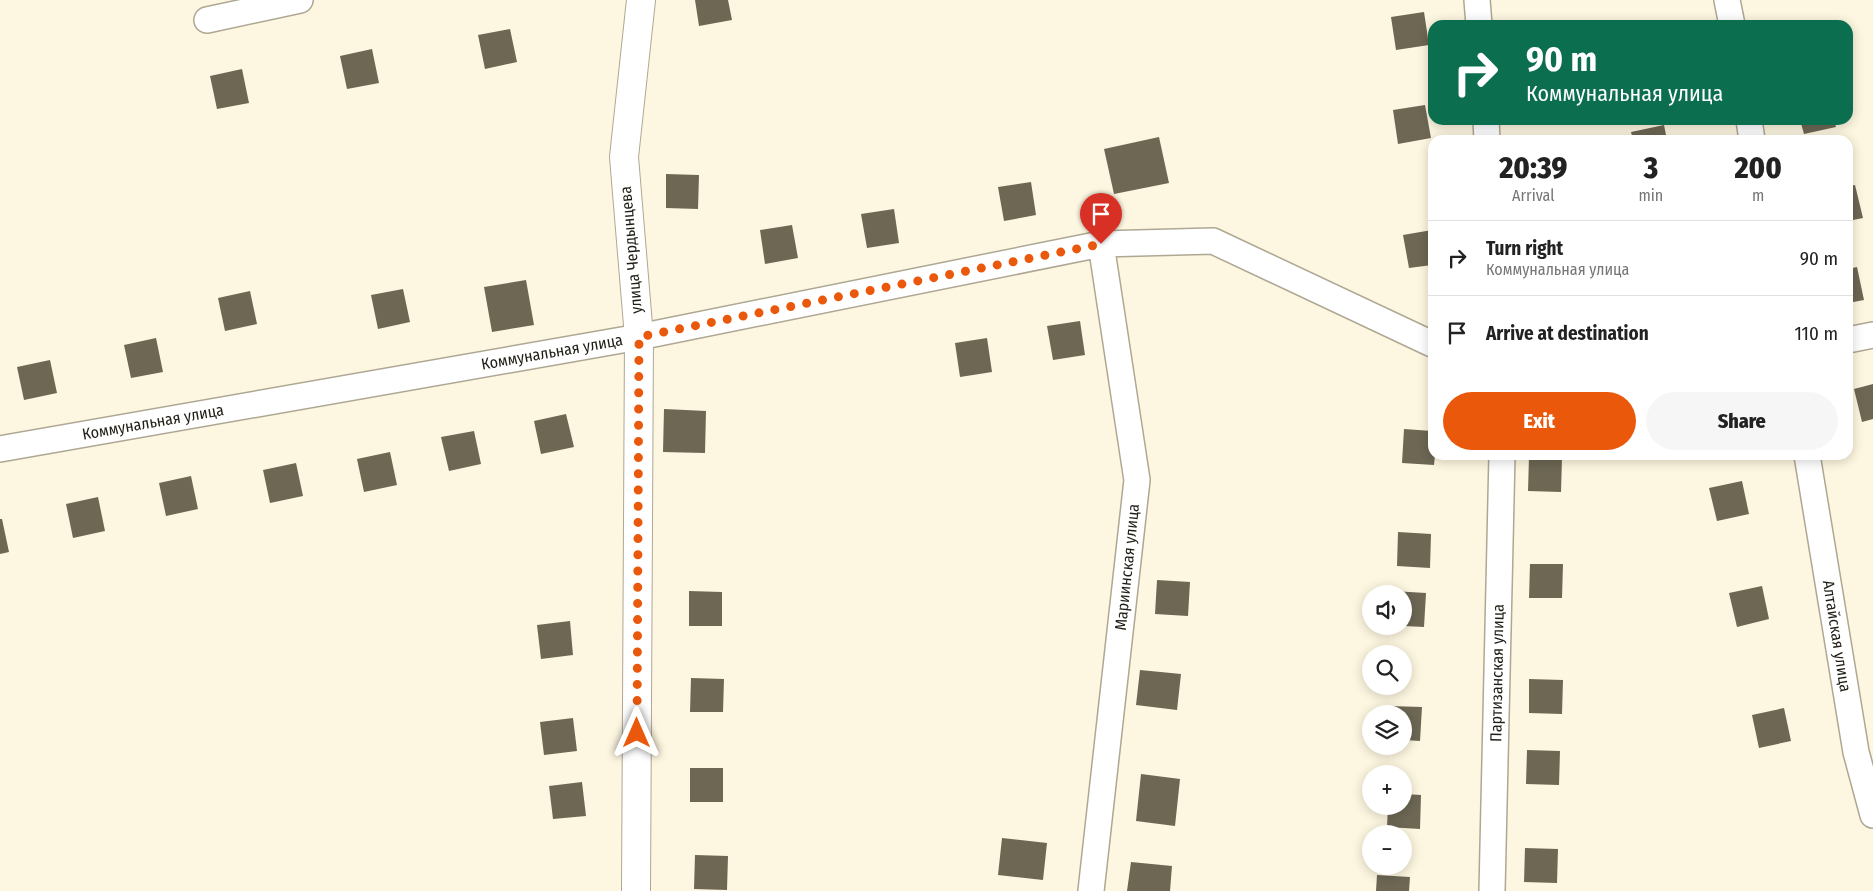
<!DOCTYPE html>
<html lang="en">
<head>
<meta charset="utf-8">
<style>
  :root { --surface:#fff; --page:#f6f6f6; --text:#222; --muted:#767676; --line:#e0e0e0; --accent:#ea580c }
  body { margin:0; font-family:"Fira Sans Condensed",sans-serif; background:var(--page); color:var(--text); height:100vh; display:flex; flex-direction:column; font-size:19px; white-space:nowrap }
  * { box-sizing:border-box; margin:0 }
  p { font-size:16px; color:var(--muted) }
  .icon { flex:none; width:28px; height:28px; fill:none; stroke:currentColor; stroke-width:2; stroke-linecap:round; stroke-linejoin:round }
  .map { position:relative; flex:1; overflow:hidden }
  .side { position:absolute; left:1428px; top:135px; width:425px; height:325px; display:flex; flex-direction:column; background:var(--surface); border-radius:15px; box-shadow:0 2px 12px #0003 }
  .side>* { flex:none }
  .hud { position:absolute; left:1428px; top:20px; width:425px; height:105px; border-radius:15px; box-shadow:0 2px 12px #0003; background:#0b6e4f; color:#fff; overflow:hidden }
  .controls { position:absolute; left:1362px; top:585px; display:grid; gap:10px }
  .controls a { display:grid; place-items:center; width:50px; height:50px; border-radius:50%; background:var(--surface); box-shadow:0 2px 12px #0003; font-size:25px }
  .pin { position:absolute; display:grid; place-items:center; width:42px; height:42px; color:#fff; margin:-51px -21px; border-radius:50% 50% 50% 0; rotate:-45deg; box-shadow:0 0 5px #0007 }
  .pin .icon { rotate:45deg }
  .me { position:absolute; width:55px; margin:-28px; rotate:0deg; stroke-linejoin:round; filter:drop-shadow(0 0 4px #0008) }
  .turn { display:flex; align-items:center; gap:18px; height:105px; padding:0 15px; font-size:22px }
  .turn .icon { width:65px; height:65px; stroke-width:2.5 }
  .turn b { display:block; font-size:35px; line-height:42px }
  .eta { display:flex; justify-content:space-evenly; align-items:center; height:85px; text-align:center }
  .eta b { font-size:30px; font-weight:800; line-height:35px }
  .cta { display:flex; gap:10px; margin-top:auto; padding:10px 15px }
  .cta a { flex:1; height:58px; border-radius:30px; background:var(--accent); color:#fff; font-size:20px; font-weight:800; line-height:58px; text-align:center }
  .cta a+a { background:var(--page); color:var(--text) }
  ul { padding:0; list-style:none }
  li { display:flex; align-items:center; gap:15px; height:75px; padding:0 15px; border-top:1px solid var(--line) }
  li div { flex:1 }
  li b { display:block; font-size:19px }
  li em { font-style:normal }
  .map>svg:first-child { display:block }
</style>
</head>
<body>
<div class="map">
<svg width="1873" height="891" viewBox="0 0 1873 891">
  <rect width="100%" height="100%" fill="#fdf6e0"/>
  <path fill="#6d6754" d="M695,0h33l4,20 -33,6z
    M1424,12l5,33 -33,5 -5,-33z
    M1647,20l1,5h-22v-1z
    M510,29l7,33 -32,7 -7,-34z
    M372,49l7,34 -32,6 -7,-33z
    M242,69l7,34 -32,6 -7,-33z
    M1425,105l6,33 -33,6 -5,-34z
    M1800,120h34l2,7 -32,7z
    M1664,125l3,15h-34l-2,-8z
    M1159,137l10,46 -55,11 -10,-45z
    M666,174l33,1 -1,34 -32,-1z
    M1031,182l5,33 -32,6 -6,-34z
    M1855,185l8,33 -15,3v-35z
    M894,209l5,34 -32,5 -6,-34z
    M792,225l6,33 -33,6 -5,-34z
    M1432,230v35l-23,3 -6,-33z
    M1857,267l7,33 -16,3v-34z
    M526,280l8,45 -42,7 -8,-45z
    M403,289l7,33 -32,7 -7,-34z
    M250,291l7,33 -32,7 -7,-33z
    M1080,321l5,34 -32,5 -6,-34z
    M156,338l7,34 -32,6 -7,-33z
    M987,338l5,34 -32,5 -5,-34z
    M50,360l7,33 -33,7 -7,-33z
    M1873,384v35l-11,3 -8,-33z
    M664,409l42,2 -1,42 -42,-1z
    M566,414l8,33 -33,7 -7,-33z
    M1404,429l28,2v24h3l-1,10 -32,-2z
    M474,431l7,33 -32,7 -8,-34z
    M390,452l7,33 -33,7 -7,-33z
    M1529,457l33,1 -1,34 -33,-1z
    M296,463l7,33 -33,7 -7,-33z
    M191,476l7,33 -32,7 -7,-33z
    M1742,481l7,33 -32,7 -8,-33z
    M98,497l7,34 -32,7 -7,-34z
    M0,519h2l7,33 -9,2z
    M1398,532l33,2 -1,34 -33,-2z
    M1530,564h33l-1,34h-33z
    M1157,580l33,2 -2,34 -33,-2z
    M1762,586l7,33 -32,8 -8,-34z
    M689,591l33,1v34h-33z
    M1393,591l33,2 -2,34 -20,-1v-32h-11z
    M570,621l3,34 -32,4 -4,-34z
    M1140,670l41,4 -4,36 -41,-5z
    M691,678l33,1 -1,33h-33z
    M1529,679l34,1 -1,34 -33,-1z
    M1389,706l33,1 -2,34 -16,-1v-26h-16z
    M1784,708l7,33 -32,7 -7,-33z
    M573,718l4,33 -33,4 -4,-33z
    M1527,750l33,1 -1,34 -33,-1z
    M690,768h33v34h-33z
    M1141,774l39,5 -5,47 -39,-5z
    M582,782l4,34 -33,3 -4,-33z
    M1404,794l17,1 -1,34 -33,-2 1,-21h16z
    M1002,838l45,5 -4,37 -45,-5z
    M1525,848l33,1 -1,34 -33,-1z
    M695,855l33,1 -1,34 -33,-1z
    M1131,862l41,4 -2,25h-43z
    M1377,875l33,2 -1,14h-33z"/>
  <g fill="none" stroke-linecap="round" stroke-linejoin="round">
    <g stroke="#aea793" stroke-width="28">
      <path id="minor" d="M1477,0l2,25
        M1727,0l5,25
        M207,20l93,-20
        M1486,120l1,20
        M1749,120l3,20
        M1848,340l25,-5
        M0,449l639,-112 462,-93 112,-3 219,103
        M1807,455l49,297 17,63
        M1091,891l46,-411 -36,-236
        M1492,891l10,-436"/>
    </g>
    <g stroke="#aea793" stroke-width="30">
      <path id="tertiary" d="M636,891l3,-554 -15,-180 17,-157"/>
    </g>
    <use href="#minor" stroke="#fff" stroke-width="25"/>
    <use href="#tertiary" stroke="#fff" stroke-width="28"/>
  </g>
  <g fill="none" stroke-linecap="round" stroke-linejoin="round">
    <path stroke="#ea580c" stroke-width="9" stroke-dasharray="0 16.2" d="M637,733l2,-396 462,-93"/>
  </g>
  <g text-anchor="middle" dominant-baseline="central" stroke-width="5" stroke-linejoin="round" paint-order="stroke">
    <g font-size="16" fill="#1f1d15" stroke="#fff">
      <text transform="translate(631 250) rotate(-95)">улица Чердынцева</text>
      <text transform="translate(552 352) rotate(-10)">Коммунальная улица</text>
      <text transform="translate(153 422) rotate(-10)">Коммунальная улица</text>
      <text transform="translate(1127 567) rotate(-84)">Мариинская улица</text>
      <text transform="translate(1837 636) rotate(81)">Алтайская улица</text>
      <text transform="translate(1497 673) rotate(-89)">Партизанская улица</text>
    </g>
  </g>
</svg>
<div class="controls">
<a><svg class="icon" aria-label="sound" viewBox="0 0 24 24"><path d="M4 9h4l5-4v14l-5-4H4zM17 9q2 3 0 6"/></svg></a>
<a><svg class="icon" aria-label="search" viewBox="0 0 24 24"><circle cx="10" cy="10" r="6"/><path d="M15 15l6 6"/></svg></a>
<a><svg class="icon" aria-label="layers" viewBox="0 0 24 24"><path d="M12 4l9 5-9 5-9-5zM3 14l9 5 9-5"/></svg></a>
<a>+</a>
<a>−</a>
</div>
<div class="pin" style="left:1101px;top:244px;background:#d93025"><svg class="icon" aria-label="arrive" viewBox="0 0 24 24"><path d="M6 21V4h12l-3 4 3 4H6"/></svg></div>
<svg class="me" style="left:637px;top:733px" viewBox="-20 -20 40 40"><path d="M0-17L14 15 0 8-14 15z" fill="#ea580c" stroke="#fff" stroke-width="4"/></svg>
<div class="hud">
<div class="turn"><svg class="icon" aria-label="right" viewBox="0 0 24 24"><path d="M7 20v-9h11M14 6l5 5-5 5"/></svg><div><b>90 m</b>Коммунальная улица</div></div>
</div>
<section class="side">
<div class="eta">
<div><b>20:39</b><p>Arrival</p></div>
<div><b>3</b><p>min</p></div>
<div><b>200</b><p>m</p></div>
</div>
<ul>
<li><svg class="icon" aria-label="right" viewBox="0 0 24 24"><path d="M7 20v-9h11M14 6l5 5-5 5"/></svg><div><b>Turn right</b><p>Коммунальная улица</p></div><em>90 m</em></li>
<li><svg class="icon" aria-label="arrive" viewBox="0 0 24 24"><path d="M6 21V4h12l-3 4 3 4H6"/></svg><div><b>Arrive at destination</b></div><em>110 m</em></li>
</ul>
<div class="cta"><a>Exit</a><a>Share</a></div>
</section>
</div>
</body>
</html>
